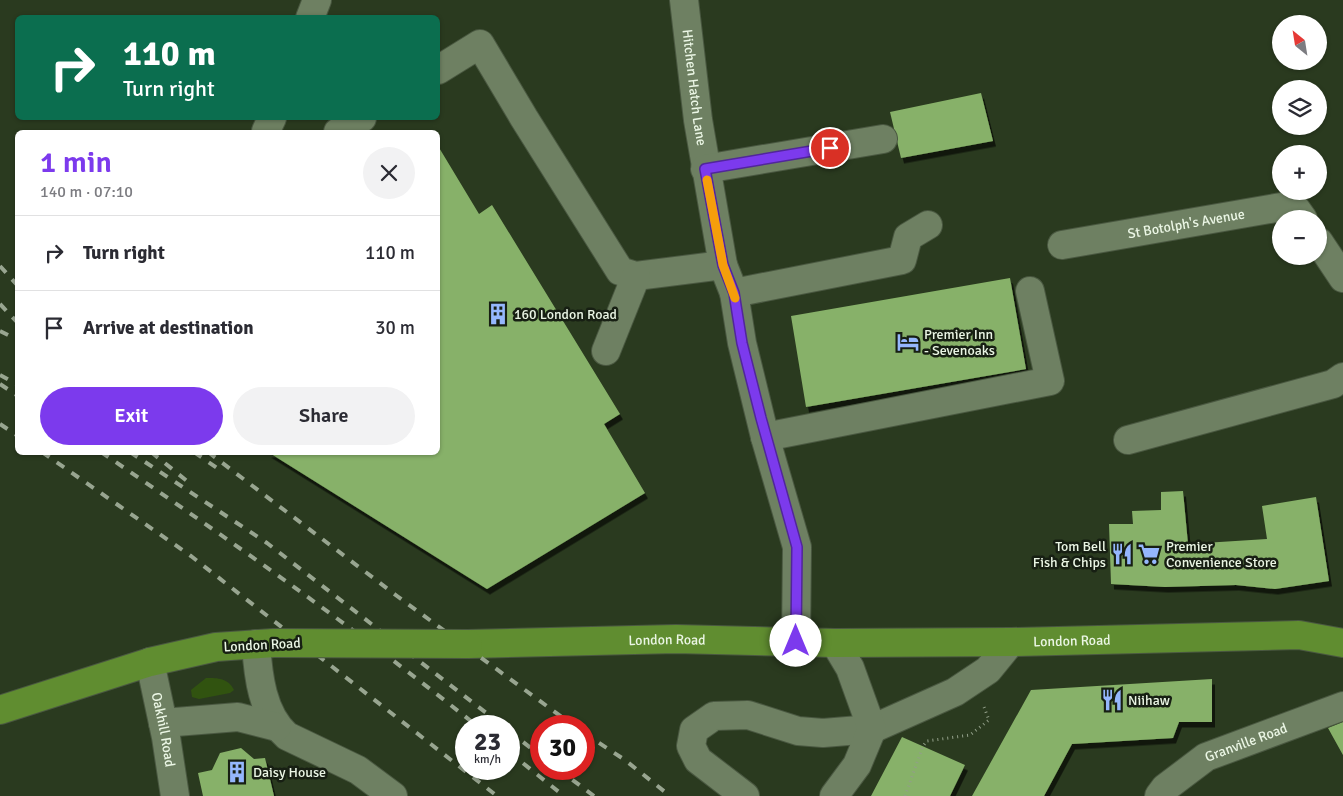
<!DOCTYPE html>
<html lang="en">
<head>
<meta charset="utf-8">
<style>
  :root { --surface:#fff; --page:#f2f2f3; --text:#2b2b33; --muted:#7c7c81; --line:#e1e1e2; --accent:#7c3aed }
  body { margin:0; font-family:Signika,sans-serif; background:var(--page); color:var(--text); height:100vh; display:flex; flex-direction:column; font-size:19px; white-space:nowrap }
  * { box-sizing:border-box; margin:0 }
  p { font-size:16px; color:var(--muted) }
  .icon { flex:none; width:28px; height:28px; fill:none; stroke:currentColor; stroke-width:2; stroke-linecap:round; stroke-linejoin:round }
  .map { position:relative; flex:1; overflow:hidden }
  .panel { position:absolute; left:15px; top:130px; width:425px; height:325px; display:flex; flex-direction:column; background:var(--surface); border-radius:8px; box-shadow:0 1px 4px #0004 }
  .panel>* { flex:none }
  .top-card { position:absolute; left:15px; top:15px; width:425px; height:105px; border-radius:8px; box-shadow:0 1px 4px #0004; background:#0b6e4f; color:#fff; overflow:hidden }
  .needle { width:32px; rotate:330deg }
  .tools { position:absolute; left:1272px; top:15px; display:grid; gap:10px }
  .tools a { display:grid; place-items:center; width:55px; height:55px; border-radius:50%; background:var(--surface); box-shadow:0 1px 4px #0004; font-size:25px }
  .speed { position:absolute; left:455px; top:715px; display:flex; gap:10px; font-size:25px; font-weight:700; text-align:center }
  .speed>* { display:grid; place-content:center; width:65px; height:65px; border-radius:50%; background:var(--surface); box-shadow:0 1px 4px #0004; line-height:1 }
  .speed small { font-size:12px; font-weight:400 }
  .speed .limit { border:8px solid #d22; background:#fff; color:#111 }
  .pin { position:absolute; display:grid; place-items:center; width:42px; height:42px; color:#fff; margin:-21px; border:2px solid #fff; border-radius:50%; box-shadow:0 1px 5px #0007 }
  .me { position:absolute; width:55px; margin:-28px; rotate:0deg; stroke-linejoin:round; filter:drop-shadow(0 0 4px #0008) }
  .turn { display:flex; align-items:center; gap:18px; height:105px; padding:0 25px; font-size:22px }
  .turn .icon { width:65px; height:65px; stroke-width:2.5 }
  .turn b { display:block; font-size:35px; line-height:42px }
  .round { display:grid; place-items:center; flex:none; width:52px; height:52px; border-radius:26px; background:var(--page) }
  .head { display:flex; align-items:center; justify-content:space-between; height:85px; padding:0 25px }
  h1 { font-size:30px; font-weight:600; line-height:38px; color:var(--accent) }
  .cta { display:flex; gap:10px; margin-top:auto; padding:10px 25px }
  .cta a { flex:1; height:58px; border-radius:30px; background:var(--accent); color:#fff; font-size:20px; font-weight:600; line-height:58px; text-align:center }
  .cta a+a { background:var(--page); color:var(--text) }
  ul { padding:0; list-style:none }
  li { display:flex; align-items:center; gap:15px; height:75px; padding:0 25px; border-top:1px solid var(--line) }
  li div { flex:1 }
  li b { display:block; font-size:19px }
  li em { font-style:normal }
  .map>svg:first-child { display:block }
</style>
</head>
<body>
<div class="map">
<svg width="1343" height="796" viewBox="0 0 1343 796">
  <defs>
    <filter id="shadow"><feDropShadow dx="3" dy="5.5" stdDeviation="0" flood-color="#0009"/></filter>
  </defs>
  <rect width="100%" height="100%" fill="#2a3a1f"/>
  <path fill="#315310" d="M206,678c12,0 22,0 28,12l-4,3 -31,6 -7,-2 -1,-7z"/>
  <path fill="#87b169" filter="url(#shadow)" d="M981,93l12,48 -92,17 -11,-46z
    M438,146l41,68 13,-9 128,209 -16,10 41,69 -158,96 -219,-137h170z
    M1010,278l16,91 -220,38 -15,-91z
    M1183,491l5,53 79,-5 -5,-33 54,-9 13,84 -54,8 -39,-4 -71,2 -54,-3 -2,-60h24l-1,-13 29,-1v-18z
    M1212,679v43h-33l-6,16 -101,6 -28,52h-72l59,-106z
    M1343,722v33l-15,-27z
    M902,737l63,28 -15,31h-79z
    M241,748l13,11 11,-1 9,38h-71l-5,-23 14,-3 8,-17z"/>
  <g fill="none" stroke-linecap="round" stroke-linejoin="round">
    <g stroke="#4a5841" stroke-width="30">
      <g id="minor">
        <path id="s1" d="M684,0l14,120 25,145 11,28 8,50 23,94 32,110 -1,94"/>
        <path d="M310,18l7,-18"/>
        <path d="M438,70l42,-26 44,74 96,153 16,5 87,-11"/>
        <path d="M266,131l6,-13"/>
        <path d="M338,132l24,-14"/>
        <path d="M705,169l178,-30"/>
        <path d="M1319,242l24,36"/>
        <path id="s2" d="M1062,245l231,-40 10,14"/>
        <path d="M734,293l168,-33 6,-23 20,-12"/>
        <path d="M606,351l30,-75"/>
        <path d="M765,437l285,-56 -20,-90"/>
        <path d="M1128,440l205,-56 10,-7"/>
        <path d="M256,644c2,31 6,70 31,92l71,34 35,26"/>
        <path id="s3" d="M150,662l16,75 9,59"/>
        <path d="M163,723l75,-6 39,10"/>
        <path d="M745,796l-47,-36 -7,-14 3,-16 20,-14 34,-1 50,16 25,2 49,-4 83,-37 33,-22 23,-28"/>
        <path d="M834,796l23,-31 15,-36 -22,-61 -15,-25"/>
        <path id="s4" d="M1159,796l6,-8 41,-31 137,-51"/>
      </g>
    </g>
    <g stroke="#4a5841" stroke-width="30">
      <g id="major">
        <path id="s5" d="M468,644l208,-5 159,4 176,-1 288,-7 44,8"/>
        <path d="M0,710l150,-48 66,-15 58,-4"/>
      </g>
    </g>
    <path stroke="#929f89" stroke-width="3" stroke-dasharray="1 4" stroke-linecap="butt" d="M905,796l18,-50 4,-5 43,-6 19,-15 -5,-13"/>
    <use href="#minor" stroke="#6e8062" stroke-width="28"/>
    <use href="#major" stroke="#608d30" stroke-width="28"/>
    <path stroke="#98a590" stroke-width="4" stroke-dasharray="9 9" stroke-linecap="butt" d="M0,266l18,20
      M0,304l18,19
      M0,331l18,9
      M0,375l18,10
      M0,384l18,12
      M0,424l18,12
      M42,452l149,104 306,240
      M101,452c129,88 255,177 376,274
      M130,452l137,91 236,183
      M151,452l41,33
      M194,452l23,16
      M208,452l189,144 177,130
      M509,731l32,25
      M584,733l41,27 45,36
      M509,752l55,44
      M558,769l36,27"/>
    <g stroke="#4a5841" stroke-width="30" stroke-linecap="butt">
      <path id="major-bridge" d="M274,643l194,1"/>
    </g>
    <use href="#major-bridge" stroke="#608d30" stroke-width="28"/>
  </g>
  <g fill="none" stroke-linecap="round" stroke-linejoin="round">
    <g stroke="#51269a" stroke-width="12">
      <path id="route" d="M796,641l1,-94 -36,-129 -19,-75 -8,-50 -11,-28 -18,-96 125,-21"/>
    </g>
    <use href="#route" stroke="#7c3aed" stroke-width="9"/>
    <path stroke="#f59e0b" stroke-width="9" d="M707,180l16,85 12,33"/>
  </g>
  <defs>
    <g id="building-bare" transform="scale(1.725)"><path d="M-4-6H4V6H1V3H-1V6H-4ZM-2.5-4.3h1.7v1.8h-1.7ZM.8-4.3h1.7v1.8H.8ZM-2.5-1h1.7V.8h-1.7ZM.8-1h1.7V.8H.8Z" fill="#95b7fd" stroke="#171f13" stroke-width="2.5" paint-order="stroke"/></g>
    <g id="hotel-bare" transform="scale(1.725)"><path d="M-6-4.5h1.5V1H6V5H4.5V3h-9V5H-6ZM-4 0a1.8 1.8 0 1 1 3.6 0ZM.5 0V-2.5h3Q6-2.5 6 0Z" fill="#95b7fd" stroke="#171f13" stroke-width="2.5" paint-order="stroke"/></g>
    <g id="restaurant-bare" transform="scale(1.725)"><path d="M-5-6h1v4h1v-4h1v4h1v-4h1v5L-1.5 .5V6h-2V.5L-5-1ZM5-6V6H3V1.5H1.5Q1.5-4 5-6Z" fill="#95b7fd" stroke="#171f13" stroke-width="2.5" paint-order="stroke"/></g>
    <g id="supermarket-bare" transform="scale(1.725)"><path d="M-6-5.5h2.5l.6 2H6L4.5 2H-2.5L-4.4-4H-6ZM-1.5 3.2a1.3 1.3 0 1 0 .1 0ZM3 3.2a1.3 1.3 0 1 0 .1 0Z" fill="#95b7fd" stroke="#171f13" stroke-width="2.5" paint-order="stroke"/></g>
  </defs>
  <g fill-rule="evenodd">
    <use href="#building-bare" x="498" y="314"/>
    <use href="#hotel-bare" x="908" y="342"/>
    <use href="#restaurant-bare" x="1122" y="554"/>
    <use href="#supermarket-bare" x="1149" y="554"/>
    <use href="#restaurant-bare" x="1112" y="700"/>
    <use href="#building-bare" x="237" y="772"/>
  </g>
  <g text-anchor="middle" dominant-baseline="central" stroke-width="5" stroke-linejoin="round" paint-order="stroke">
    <g font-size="14" fill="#ebf6e5" stroke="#171f13">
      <text stroke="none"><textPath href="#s1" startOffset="88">Hitchen Hatch Lane</textPath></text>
      <text stroke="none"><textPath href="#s2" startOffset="126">St Botolph's Avenue</textPath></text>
      <text stroke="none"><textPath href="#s5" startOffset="199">London Road</textPath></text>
      <text stroke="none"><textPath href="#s5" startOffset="604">London Road</textPath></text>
      <text transform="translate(262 645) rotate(-3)">London Road</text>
      <text stroke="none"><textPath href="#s3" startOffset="69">Oakhill Road</textPath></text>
      <text stroke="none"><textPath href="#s4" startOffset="104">Granville Road</textPath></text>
    </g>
    <g font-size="14" fill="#ebf6e5" stroke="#171f13" text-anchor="start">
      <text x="514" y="314">160 London Road</text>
      <text x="924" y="334">Premier Inn<tspan x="924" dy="16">- Sevenoaks</tspan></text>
      <text x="1106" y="546" text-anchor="end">Tom Bell<tspan x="1106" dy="16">Fish &amp; Chips</tspan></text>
      <text x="1166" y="546">Premier<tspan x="1166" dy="16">Convenience Store</tspan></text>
      <text x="1128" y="700">Niihaw</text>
      <text x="253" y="772">Daisy House</text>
    </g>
  </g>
</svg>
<div class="tools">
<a><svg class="needle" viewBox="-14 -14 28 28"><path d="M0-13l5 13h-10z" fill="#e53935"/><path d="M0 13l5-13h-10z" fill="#7c7c81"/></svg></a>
<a><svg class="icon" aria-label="layers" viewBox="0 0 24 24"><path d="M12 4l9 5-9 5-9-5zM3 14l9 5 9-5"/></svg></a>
<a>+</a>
<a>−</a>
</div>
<div class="speed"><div>23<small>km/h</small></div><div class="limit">30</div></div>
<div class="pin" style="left:830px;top:148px;background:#d93025"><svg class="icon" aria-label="arrive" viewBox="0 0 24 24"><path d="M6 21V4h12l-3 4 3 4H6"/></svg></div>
<svg class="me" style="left:796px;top:641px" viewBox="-20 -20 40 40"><circle r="19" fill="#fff"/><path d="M0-13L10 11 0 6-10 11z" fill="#7c3aed"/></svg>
<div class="top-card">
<div class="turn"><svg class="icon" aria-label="right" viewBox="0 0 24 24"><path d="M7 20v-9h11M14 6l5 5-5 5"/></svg><div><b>110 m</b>Turn right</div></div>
</div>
<section class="panel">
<div class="head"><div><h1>1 min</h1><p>140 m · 07:10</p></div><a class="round"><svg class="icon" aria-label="close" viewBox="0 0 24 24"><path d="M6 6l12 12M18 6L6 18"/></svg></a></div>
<ul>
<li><svg class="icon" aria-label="right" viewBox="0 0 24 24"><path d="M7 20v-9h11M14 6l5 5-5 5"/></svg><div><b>Turn right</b></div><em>110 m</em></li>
<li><svg class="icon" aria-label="arrive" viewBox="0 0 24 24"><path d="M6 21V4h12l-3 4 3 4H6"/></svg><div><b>Arrive at destination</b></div><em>30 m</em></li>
</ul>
<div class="cta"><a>Exit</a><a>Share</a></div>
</section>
</div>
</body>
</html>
